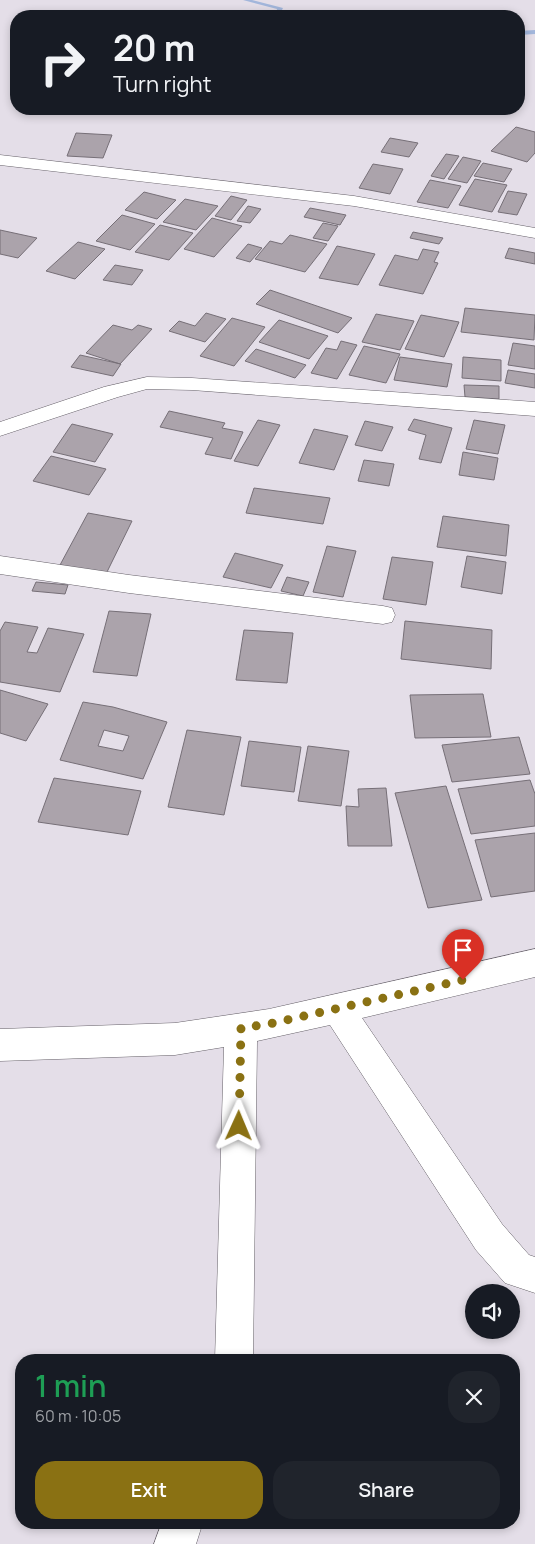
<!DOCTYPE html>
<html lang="en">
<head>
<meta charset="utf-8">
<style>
  :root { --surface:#171b24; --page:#20242c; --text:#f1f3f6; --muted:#9ea1a6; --accent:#8a7113 }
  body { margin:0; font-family:Manrope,sans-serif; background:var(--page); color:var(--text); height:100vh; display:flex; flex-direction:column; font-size:19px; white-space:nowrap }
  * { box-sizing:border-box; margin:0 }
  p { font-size:16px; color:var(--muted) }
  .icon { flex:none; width:28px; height:28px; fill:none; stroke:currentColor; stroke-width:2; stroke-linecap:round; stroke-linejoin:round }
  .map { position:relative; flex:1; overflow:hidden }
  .details { position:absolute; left:15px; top:1354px; width:505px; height:175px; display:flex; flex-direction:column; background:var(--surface); border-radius:20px; box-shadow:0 2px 8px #0003 }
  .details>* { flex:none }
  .banner { position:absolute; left:10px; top:10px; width:515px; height:105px; border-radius:20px; box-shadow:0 2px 8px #0003; background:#171b24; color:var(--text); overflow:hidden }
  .buttons { position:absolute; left:465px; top:1284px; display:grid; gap:10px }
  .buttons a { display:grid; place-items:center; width:55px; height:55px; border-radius:50%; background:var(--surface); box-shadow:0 2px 8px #0003; font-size:25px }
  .pin { position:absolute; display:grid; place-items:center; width:42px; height:42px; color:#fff; margin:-51px -21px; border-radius:50% 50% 50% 0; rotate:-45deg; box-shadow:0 0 5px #0007 }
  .pin .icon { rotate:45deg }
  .me { position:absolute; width:55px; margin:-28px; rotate:1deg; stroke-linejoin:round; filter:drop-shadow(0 0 4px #0008) }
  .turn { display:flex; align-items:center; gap:18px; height:105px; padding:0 20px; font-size:22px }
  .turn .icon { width:65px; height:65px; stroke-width:2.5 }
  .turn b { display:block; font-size:35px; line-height:42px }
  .round { display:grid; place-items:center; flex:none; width:52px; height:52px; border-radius:20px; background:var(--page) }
  .headline { display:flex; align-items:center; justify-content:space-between; height:85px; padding:0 20px }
  h1 { font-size:30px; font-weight:600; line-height:38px; color:#1e9e55 }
  .button { display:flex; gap:10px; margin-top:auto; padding:10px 20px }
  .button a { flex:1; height:58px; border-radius:20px; background:var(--accent); color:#fff; font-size:20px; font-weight:600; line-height:58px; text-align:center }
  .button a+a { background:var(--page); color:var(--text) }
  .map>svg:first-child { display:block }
</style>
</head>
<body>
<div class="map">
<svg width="535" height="1544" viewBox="0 0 535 1544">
  <rect width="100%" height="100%" fill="#e4dee8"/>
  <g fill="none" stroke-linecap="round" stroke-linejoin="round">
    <path fill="#a2b6db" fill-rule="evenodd" d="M243,0h9l31,8 -4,8h-4l2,-7z
      M535,30v4l-16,1v-4z"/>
  </g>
  <path fill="#aba3ab" stroke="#766f77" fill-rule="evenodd" d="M207,109h34l-2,5 -33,-4z
    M516,127l19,5v21l-8,9 -36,-11z
    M76,133l36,2 -9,23 -36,-2z
    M390,138l28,5 -9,14 -28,-5z
    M446,154l13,2 -15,23 -13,-3z
    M463,157l18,4 -14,22 -19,-4z
    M483,163l29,6 -8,13 -30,-6z
    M373,164l30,5 -13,25 -31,-6z
    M475,179l32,6 -15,27 -33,-7z
    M430,180l31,6 -13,22 -31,-6z
    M508,191l19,3 -10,21 -19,-3z
    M144,192l32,8 -19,19 -32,-9z
    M231,196l16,4 -16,20 -16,-4z
    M185,199l33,7 -22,24 -33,-8z
    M248,206l13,3 -11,14 -13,-2z
    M310,208l36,7 -6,10 -36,-8z
    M122,215l33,9 -25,26 -34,-9z
    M212,218l30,8 -28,31 -30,-8z
    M323,223l15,3 -10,15 -15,-3z
    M160,225l33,8 -24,27 -34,-8z
    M0,230l37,8 -19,20 -18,-4z
    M413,232l30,6 -4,6 -29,-6z
    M290,235l37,9 -22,28 -50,-13 15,-18 12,3z
    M78,242l27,7 -30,30 -29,-8z
    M248,244l14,4 -12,14 -14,-4z
    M337,246l38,8 -17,31 -39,-7z
    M509,248l26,5v11l-30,-6z
    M423,249l16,3 -5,10 4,1 -15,31 -44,-9 16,-30 23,5z
    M115,265l28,5 -11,15 -29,-5z
    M270,290l82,28 -14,15 -82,-29z
    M465,308l70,7 -1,25 -73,-8z
    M206,313l20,6 -21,23 -36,-11 10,-10 16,5z
    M376,314l38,7 -14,29 -38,-8z
    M421,315l38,7 -15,35 -39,-8z
    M232,318l33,9 -31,39 -34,-10z
    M279,320l49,16 -19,23 -50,-17z
    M113,325l19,5 6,-5 14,4 -32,35 -34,-11z
    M341,341l16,4 -20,34 -26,-6 15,-25 11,2z
    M513,343l22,3v23l-27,-4z
    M364,346l36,8 -14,29 -37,-8z
    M256,349l50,16 -11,13 -50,-17z
    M80,355l41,9 -8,12 -42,-9z
    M400,357l52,7 -5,23 -53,-7z
    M463,357l38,3v21l-39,-3z
    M508,370l27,4v14l-30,-5z
    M464,385l35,1v13l-34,-2z
    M169,411l56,12 -3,5 21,4 -12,27 -26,-5 8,-16 -53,-11z
    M414,419l38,9 -11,35 -22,-4 7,-24 -18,-5z
    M258,420l22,5 -22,41 -24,-5z
    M474,420l31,5 -7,29 -32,-5z
    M365,421l28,6 -11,24 -27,-6z
    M72,424l41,10 -18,28 -42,-10z
    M314,429l34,7 -14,34 -35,-7z
    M463,452l35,6 -4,22 -35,-5z
    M51,456l55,13 -17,26 -56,-14z
    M364,460l30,4 -5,22 -31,-5z
    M254,488l76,10 -7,26 -77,-11z
    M88,513l44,8 -26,53 -46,-9z
    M443,516l66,9 -3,31 -69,-9z
    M327,546l29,5 -13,46 -30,-5z
    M235,553l48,12 -12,23 -48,-11z
    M467,556l39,6 -4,32 -41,-7z
    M392,557l41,5 -7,43 -43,-6z
    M287,577l22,5 -6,14 -22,-5z
    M36,582l32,3 -3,9 -33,-3z
    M109,611l42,3 -14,62 -44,-4z
    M405,621l87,9 -1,39 -90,-10z
    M5,622l33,5 -11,25 10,1 11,-25 36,6 -24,58 -60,-10v-51z
    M244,630l49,3 -6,50 -51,-3z
    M0,690l48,14 -22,37 -26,-8z
    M483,694l8,43 -76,1 -5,-43z
    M83,702l30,5 54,15 -24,57 -83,-19zM104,730l25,6 -6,15 -25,-5z
    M187,730l54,7 -17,78 -56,-8z
    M519,737l11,37 -78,8 -10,-37z
    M249,741l52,6 -7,45 -53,-6z
    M308,746l41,5 -8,55 -43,-5z
    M54,778l87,13 -13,44 -90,-13z
    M530,780l5,14v32l-64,8 -13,-45z
    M446,786l36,114 -54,8 -33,-115z
    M386,788l6,58h-44l-2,-40 13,1 -1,-18z
    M535,833v58l-44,6 -16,-57z"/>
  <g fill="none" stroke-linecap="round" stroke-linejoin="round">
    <g stroke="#666169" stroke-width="1">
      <path id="minor" d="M0,155l354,41 181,32v10l-181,-32 -354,-41z
        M147,377l45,1 343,24v14l-343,-26 -45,-1 -29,8 -118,39v-14l104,-35z
        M0,556l129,19 254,31 9,2 3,7 -3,7 -9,2 -254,-31 -129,-19z
        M535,949v28l-173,41 140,206 27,31 6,2v36l-30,-10 -29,-33 -146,-225 -73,16 -4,319h-38l9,-313 -49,8 -175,6v-32l175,-6 94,-14z
        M162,1522h41l-7,22h-42z"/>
    </g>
    <use href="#minor" fill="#fff" fill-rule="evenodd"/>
  </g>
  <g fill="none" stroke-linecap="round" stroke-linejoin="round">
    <path stroke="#8a7113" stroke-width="9" stroke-dasharray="0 16.2" d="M239,1126l2,-98 28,-4 194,-44"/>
  </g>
</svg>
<div class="buttons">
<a><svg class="icon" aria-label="sound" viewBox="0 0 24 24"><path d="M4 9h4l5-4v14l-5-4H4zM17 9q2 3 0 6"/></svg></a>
</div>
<div class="pin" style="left:463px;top:980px;background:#d93025"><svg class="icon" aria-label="arrive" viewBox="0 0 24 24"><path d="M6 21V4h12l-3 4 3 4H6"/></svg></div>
<svg class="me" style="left:239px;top:1126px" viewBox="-20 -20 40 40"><path d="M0-17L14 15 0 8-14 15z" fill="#8a7113" stroke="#fff" stroke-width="4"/></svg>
<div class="banner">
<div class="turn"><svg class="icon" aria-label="right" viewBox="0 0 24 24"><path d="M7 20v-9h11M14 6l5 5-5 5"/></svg><div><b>20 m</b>Turn right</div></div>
</div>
<section class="details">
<div class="headline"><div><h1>1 min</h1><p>60 m · 10:05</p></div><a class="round"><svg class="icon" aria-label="close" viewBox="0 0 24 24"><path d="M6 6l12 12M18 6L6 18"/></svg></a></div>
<div class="button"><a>Exit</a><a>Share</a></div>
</section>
</div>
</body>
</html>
